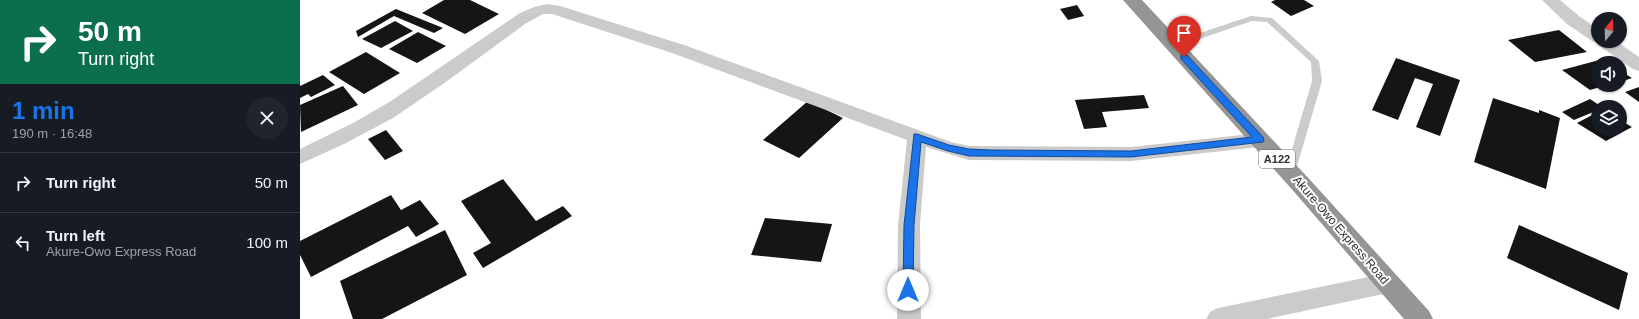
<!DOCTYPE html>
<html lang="en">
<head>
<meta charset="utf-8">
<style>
  :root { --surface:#171b24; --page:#20242c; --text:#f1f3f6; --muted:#9ea1a6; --line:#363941; --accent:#1a73e8 }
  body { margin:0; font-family:Arial,sans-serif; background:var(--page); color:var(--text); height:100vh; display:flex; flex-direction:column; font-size:15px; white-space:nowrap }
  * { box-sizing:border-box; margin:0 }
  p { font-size:13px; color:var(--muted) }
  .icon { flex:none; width:22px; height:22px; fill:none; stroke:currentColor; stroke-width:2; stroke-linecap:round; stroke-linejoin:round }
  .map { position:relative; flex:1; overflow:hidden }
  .details { display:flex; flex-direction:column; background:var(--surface); width:300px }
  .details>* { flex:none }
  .guide { background:#0b6e4f; color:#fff; overflow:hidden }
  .needle { width:26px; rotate:19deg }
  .tools { position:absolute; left:1291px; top:12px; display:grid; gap:8px }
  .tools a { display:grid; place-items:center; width:36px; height:36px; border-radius:50%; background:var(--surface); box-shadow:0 1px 3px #0004; font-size:20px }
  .pin { position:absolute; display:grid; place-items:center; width:34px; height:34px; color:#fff; margin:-41px -17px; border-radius:50% 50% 50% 0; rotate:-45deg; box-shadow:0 0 4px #0007 }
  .pin .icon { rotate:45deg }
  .me { position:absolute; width:44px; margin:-22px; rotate:0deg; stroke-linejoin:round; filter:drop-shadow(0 0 3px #0008) }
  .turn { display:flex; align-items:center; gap:14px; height:84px; padding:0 12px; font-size:18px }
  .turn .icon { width:52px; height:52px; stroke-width:2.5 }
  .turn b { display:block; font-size:28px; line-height:34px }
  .round { display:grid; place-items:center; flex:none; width:42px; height:42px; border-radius:21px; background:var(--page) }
  .head { display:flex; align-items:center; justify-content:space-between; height:68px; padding:0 12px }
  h1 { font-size:24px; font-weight:700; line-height:30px; color:var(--accent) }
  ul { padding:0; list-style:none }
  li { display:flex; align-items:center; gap:12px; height:60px; padding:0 12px; border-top:1px solid var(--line) }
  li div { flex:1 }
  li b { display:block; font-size:15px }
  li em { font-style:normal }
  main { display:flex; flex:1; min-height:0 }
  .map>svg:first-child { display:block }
</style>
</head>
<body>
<main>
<section class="details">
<div class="guide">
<div class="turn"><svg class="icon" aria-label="right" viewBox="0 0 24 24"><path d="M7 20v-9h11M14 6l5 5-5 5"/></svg><div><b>50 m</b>Turn right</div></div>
</div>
<div class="head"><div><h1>1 min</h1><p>190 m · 16:48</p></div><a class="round"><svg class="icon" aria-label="close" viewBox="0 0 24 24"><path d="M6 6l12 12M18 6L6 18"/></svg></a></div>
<ul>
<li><svg class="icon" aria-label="right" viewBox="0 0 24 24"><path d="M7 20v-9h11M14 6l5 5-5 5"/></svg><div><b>Turn right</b></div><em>50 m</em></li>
<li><svg class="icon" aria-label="left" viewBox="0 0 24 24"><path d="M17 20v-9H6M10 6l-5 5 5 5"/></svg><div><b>Turn left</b><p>Akure-Owo Express Road</p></div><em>100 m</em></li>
</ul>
</section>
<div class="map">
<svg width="1339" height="319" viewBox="0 0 1339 319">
  <rect width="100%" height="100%" fill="#fff"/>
  <path fill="#151515" d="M144,0h26l29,14 -34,20 -43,-21z
    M975,0h29l10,6 -23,10 -20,-14z
    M777,5l7,11 -16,4 -8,-11z
    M96,9l47,19 -9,5 -40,-17 -36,21 -2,-6z
    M95,21l18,10 -32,17 -19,-9z
    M1259,30l28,22 -52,10 -27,-22z
    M118,32l28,14 -29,17 -28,-14z
    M66,52l34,21 -36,21 -35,-22z
    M1096,58l64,22 -20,56 -24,-9 17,-43 -18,-6 -17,42 -26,-10z
    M1303,59l6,4h-11v22h9l-17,5 -28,-20z
    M1320,71l12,7 -12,4z
    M23,75l12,10 -24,12 -3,-3 -8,4v-12z
    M43,86l15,19 -57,27 -1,-27z
    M1339,87v15l-14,-10z
    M844,95l5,13 -47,4 5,15 -23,2 -9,-29z
    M1193,98l46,15v-3l21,8 -14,71 -72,-27z
    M1290,99l12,8h-4v3l-24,10 -12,-8z
    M508,101l35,17 -44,40 -36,-18z
    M1298,112v17h22v-9l12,7 -26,14 -29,-18z
    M86,130l17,21 -18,9 -17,-21z
    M203,179l33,42 27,-15 9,10 -89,52 -10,-15 18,-10 -30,-42z
    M91,195l10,15 19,-10 19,24 -23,13 -8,-11 -97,51 -11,-22v-14z
    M465,218l67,6 -11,38 -70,-7z
    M1219,225l109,48 -9,37 -112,-52z
    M145,230l22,45 -85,44h-29l-13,-38z"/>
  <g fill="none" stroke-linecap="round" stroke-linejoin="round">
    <path fill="#cbcbcb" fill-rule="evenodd" d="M951,16l21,2 47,43 3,20 -27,92 -1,3h-8l-1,-3 27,-92 -1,-19 -44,-40 -15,-1 -76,26 -3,1 -4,-3 1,-2z"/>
    <path fill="#cbcbcb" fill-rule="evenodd" d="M1242,0h18l19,16 19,13v12h18l23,16v14l-6,-2 -35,-24 -2,-3 -4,-1 -25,-17z
      M247,4l13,2 124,39 267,97 18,4 162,1 129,-14 7,2 3,5 -3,5 -7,2 -129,14 -162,-1 -43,-13 -6,78 1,94h-24l1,-94 9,-85 -235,-87 -120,-39h-9l-18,10 -82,60 -50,34 -49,26 -44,20v-15l55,-27 36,-21 129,-88 14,-6z
      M1088,273l8,3 4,7 -4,7 -8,3 -121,26h-61l4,-7 8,-4z"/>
    <path fill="#959595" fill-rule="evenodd" d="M823,0h19l170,182 117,129 4,8h-29l-108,-125z"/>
  </g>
  <path fill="#1a73e8" stroke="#114b97" d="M881,55h6l76,82 1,3 -1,2 -132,15 -162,-1 -21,-5 -27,-9 -7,83 -1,65 -1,3 -4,1 -4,-1 -1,-3 1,-65 10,-91h3l32,11 20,4 23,1 139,1 121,-14 -71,-78z"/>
  <g text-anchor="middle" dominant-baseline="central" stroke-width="4" stroke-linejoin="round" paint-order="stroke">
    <rect fill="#fff" stroke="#6d6d6d" stroke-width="1" x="959" y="150" width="36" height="18" rx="3"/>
    <g font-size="11" font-weight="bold" fill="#2e2e2e">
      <text x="977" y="159">A122</text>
    </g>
    <g font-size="12" fill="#2e2e2e" stroke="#fff">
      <text transform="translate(1041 230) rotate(49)">Akure-Owo Express Road</text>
    </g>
  </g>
</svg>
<div class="tools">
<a><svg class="needle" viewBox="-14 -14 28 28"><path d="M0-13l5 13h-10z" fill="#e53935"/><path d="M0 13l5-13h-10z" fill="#9ea1a6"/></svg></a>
<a><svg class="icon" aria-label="sound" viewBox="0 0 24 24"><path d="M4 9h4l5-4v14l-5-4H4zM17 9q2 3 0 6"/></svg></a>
<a><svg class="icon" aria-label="layers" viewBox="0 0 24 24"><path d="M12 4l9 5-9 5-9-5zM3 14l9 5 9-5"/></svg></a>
</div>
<div class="pin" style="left:884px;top:57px;background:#d93025"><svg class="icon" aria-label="arrive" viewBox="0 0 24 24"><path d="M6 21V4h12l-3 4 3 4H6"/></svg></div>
<svg class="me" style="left:608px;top:290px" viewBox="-20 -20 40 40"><circle r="19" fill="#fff"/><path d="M0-13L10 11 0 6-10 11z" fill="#1a73e8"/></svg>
</div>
</main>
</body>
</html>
